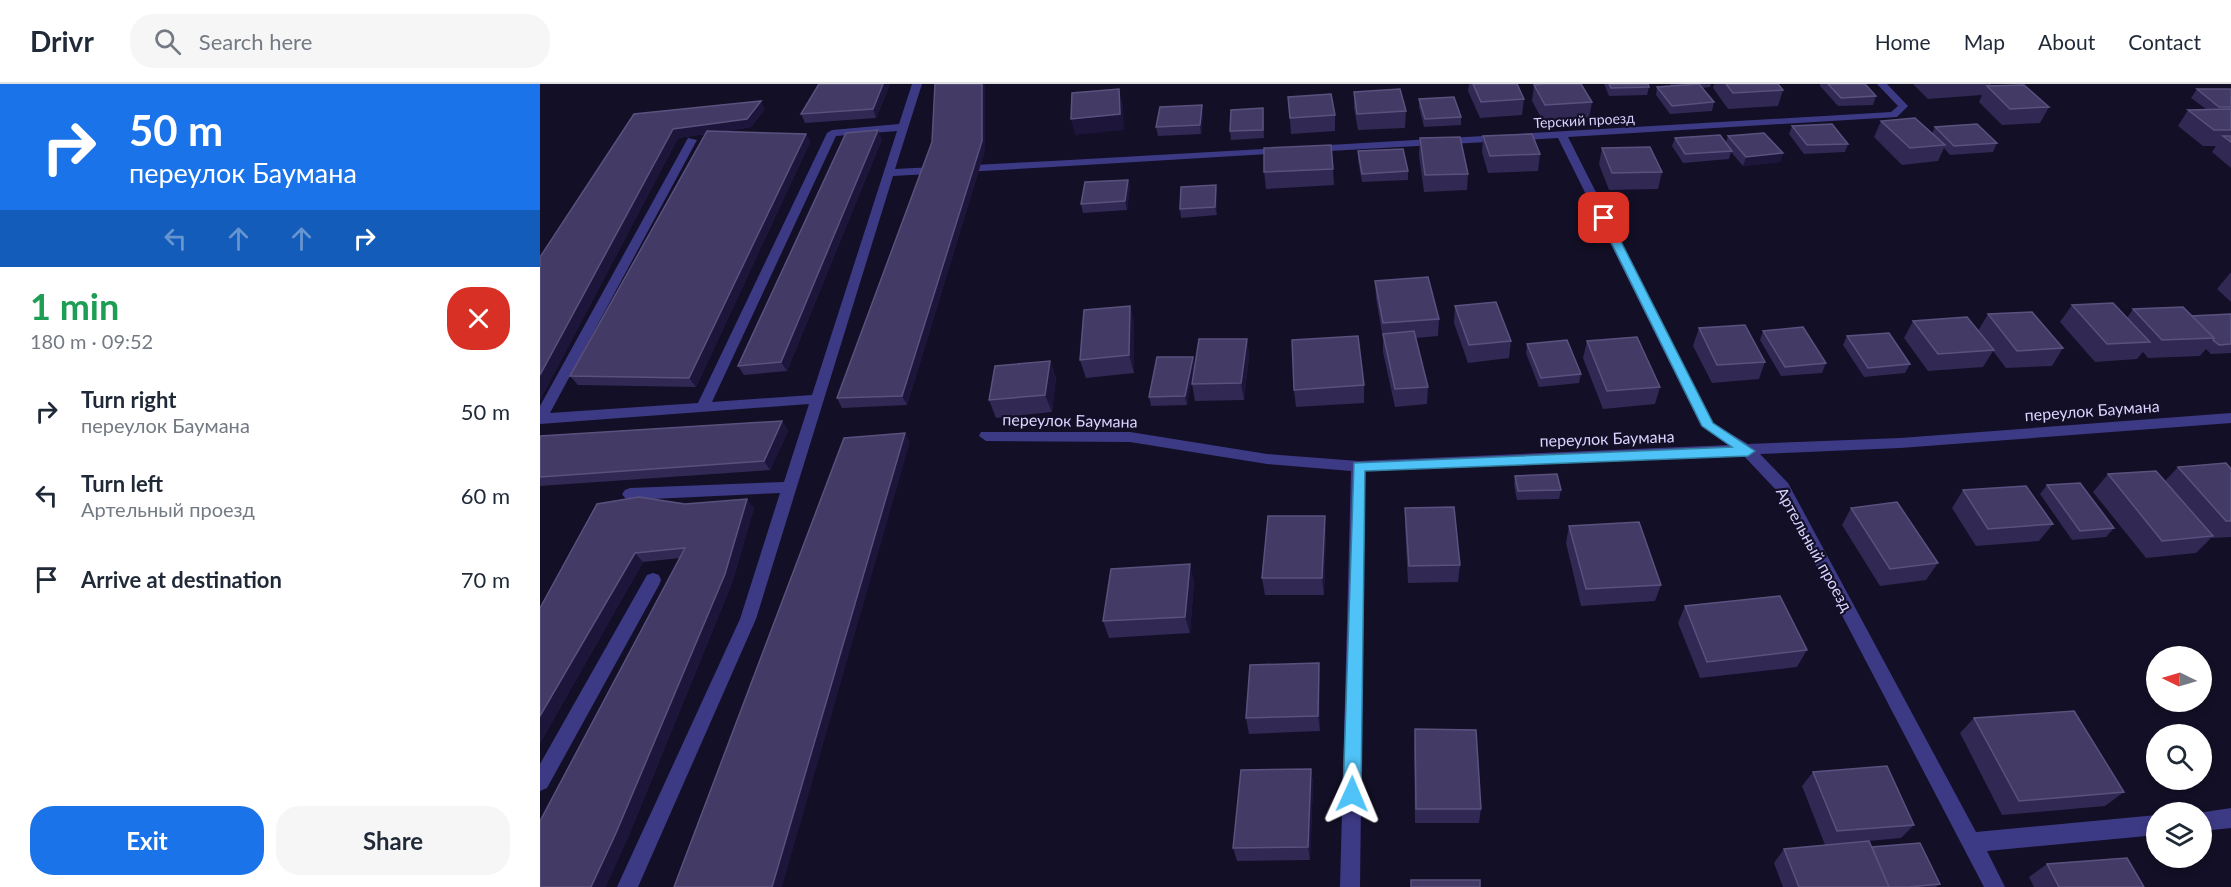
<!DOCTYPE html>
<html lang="en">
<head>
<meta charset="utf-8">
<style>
  :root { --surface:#fff; --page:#f6f6f7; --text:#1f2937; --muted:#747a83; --line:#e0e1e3; --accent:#1a73e8 }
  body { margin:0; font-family:Lato,sans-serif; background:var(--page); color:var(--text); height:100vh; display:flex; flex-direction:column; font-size:22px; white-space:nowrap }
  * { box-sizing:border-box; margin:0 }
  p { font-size:20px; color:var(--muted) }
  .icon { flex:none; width:33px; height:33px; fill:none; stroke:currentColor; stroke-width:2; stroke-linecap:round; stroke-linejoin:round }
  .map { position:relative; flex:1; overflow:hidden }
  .side { display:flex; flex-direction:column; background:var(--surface); width:540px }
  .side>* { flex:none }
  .banner { background:#1a73e8; color:#fff; overflow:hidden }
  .needle { width:39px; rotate:275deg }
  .controls { position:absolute; left:1606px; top:562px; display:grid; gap:12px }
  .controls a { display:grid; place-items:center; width:66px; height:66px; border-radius:50%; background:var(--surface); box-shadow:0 3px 9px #0003; font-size:30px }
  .pin { position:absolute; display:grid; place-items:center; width:51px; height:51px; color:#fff; margin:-26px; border-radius:12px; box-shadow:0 3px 9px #0006 }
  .me { position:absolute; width:66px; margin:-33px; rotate:1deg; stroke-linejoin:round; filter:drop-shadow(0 0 4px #0008) }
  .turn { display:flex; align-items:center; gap:21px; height:126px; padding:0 30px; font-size:27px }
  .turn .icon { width:78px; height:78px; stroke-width:2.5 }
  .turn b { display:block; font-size:42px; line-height:51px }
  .lanes { display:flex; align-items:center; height:57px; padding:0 30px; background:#0003; justify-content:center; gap:30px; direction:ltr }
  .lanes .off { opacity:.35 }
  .round { display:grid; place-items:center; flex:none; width:63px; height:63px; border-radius:24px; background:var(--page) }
  .overview { display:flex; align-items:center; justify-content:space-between; height:102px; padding:0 30px }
  h1 { font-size:36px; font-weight:700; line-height:45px; color:#1e9e55 }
  .cta { display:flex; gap:12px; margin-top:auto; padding:12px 30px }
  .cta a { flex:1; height:69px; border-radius:24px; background:var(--accent); color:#fff; font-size:24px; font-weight:700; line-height:69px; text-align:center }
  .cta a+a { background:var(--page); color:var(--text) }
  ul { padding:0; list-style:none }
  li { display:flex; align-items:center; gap:18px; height:84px; padding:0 30px }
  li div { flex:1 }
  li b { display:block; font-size:22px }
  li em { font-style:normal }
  header { display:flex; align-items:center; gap:36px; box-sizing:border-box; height:84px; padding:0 30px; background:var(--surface); border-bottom:2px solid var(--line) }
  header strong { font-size:28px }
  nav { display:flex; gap:33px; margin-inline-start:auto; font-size:21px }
  .search { width:420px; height:54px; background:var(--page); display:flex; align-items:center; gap:15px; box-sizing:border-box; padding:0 21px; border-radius:24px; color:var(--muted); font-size:22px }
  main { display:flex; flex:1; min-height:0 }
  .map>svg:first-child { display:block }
</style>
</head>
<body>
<header>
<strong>Drivr</strong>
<div class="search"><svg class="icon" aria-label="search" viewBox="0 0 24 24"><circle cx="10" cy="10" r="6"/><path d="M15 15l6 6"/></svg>Search here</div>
<nav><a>Home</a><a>Map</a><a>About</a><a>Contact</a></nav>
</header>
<main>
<section class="side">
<div class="banner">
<div class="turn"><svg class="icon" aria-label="right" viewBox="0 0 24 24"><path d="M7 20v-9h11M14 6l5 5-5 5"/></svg><div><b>50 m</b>переулок Баумана</div></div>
<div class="lanes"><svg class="icon off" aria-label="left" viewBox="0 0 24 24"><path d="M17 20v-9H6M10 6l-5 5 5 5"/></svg><svg class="icon off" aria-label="ahead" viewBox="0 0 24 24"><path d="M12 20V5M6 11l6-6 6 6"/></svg><svg class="icon off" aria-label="ahead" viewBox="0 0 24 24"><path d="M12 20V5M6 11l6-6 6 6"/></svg><svg class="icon" aria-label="right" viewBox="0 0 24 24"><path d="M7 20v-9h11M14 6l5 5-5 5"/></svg></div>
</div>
<div class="overview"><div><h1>1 min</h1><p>180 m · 09:52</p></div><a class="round" style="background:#d93025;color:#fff"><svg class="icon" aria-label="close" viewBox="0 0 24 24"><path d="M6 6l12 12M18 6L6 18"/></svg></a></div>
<ul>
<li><svg class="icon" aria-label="right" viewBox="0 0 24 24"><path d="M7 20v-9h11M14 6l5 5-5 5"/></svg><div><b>Turn right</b><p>переулок Баумана</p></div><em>50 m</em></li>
<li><svg class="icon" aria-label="left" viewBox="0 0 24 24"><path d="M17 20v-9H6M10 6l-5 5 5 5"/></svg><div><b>Turn left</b><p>Артельный проезд</p></div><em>60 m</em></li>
<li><svg class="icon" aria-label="arrive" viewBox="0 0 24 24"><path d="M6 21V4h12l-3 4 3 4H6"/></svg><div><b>Arrive at destination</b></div><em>70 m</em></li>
</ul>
<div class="cta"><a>Exit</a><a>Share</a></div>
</section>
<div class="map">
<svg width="1691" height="803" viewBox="0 0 1691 803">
  <rect width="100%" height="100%" fill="#130f26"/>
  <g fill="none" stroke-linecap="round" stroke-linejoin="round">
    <path fill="#3d3a85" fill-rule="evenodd" d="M372,0h10l-27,85 157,-8 5,3 -5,3 -159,9 -137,443 -118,268h-21l123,-268 40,-126 -150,7 -5,-2 -3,-4 3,-4 5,-2 154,-6 25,-78 -269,20v-18l148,-268 9,2 -147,273 148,-10 129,-270 5,-3 67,-6zM357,47l-85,264 -100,7 124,-266z
      M113,489l6,2 2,5 -2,5 -112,203 -7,3v-27l107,-189z"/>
    <path fill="#3d3a85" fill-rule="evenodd" d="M1337,0h10l21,22 -11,11 -329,20 145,286 35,21 152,-6 331,-25v10l-331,25 -140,6 28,29 188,349 181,-17v20l-170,16 18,36h-21l-207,-396 -34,-36 -378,16 -5,416h-20l11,-416 -84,-7 -137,-22 -144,-1 -7,-5 2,-4h149l137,22 91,7 370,-16 -27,-19 -143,-288 -246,14 -5,-3 5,-3 579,-34 7,-6z
      M742,64l5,3 -1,2 -234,14 -5,-3 5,-3z
      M1691,724v20l-29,3v-18h-4z"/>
  </g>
  <path fill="#312854" d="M350,0l-14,34 -71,5 -4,-9z
    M929,0h48l7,15 -2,16 -42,3 -12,-27z
    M1064,0h44l1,3 -2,8 -38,1z
    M1130,0h41l-1,3 -8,1 12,14 -2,9 -42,3 -14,-19 1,-8 14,-1z
    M1174,0h64l5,6 -5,16 -50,3 -15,-21z
    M1280,0h45l11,12 -3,9 -35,1 -18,-20z
    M1373,0h78l-1,2 59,21 -9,16 -38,2 -23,-23 3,-7 -54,4z
    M994,1l58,17 -3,16 -46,3 -11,-20z
    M1657,5h34v79l-19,-16 4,-6h-13l-25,-20 10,-16 18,-1 -15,-11z
    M814,8l52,19 -1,17 -47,2 -4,-22z
    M748,13l47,18v16l-44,3z
    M879,15l42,18v8l-37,2 -5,-20z
    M723,24l1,30 -33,2 -1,-9z
    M225,25l-14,18 -30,5 85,2 4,8 -114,245 -118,-2 -8,-9 136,-242 -28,4 -138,262v-143l94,-143z
    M663,30l-2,20 -43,2 -2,-9z
    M1341,37l51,12 3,-6 62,16 -4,9 -43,3 -6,-7 -6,13 -36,4 -28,-28z
    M1252,42l56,18 -3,8 -41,2 -15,-20z
    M943,52l57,18 -2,17 -50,2 -6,-21z
    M1188,52l55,17 -3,9 -37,4 -12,-14 -2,7 -46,4 -11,-17 3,-8 51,4z
    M880,54l48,36 -1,16 -43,2 -5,-37z
    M342,55l-95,232 -43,4 -6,-9z
    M1062,64l60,24 -4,17 -49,1 -10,-26z
    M445,66l-78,255 -65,3 -5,-10z
    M818,67l50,20v9l-46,2 -4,-22z
    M793,85l1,16 -68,4 -2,-17z
    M588,96l2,8 -3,22 -44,3 -2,-9z
    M676,101l1,9v21l-36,3 -1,-9z
    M1691,188v30l-14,-13z
    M835,197l64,38 -1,17 -23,2 13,49 -1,17 -32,3 -12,-55v-13l-7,-41z
    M1532,221l55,13 6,-9 59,7 39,-2v39l-20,1 -5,-5 -6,7 -52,2 -5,-6 -6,7 -42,3 -35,-40z
    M590,222l4,17v50l-48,5 -6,-18z
    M915,222l56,35 -2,17 -41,5 -14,-40z
    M1448,230l75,34 -11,18 -46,2 -13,-17 -10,16 -55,4 -24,-33 9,-17 65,10z
    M1159,244l66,34 -6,17 -47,4 -19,-37z
    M1223,247l63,32 -4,10 -41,3 -21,-36z
    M1307,252l63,28 -5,9 -41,4 -21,-32z
    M707,255l2,17 -5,44 -49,1 -3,-17z
    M1047,257l73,46 -5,17 -52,5 -20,-51z
    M987,260l54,30 -2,9 -40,4 -13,-34z
    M653,273l1,9 -7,39 -36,1 -2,-9z
    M510,277l6,17 -4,34 -56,6 -7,-18z
    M824,301v18l-68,4 -2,-17z
    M242,337l6,10 -18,39 -230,16v-50z
    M1638,383l53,2v68l-20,1 -15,15 -50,5 -53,-66 15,-18 57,7z
    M975,392l46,14 -2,9 -42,1 -3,-15z
    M1507,401l67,43 -8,9 -34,3 -32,-46z
    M1423,406l90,34 -14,17 -63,5 -24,-38z
    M145,420l69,4 -22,75 -105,257 53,-282 -37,4 -103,181v-135z
    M865,424l55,57 -2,17 -50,1 -3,-58z
    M1311,424l87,55 -12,17 -46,6 -38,-61z
    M1029,442l92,59 -6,16 -74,5 -15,-63z
    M786,449l-2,62h-59l-3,-17z
    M654,497l-4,52 -81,5 -6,-17z
    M1145,522l122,44 -10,17 -97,11 -22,-55z
    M780,595v52l-71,3 -3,-16z
    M1434,634l150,74 -19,14 -103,9 -42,-82z
    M875,645l66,80 -2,14h-64l-1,-78z
    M771,685l2,14 -3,77 -73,1 -4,-13z
    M1273,688l101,53 -13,13 -32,3 3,6 68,37 -4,3h-153l-9,-24 10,-14 41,-4 -23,-59z
    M1507,780l97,23h-110l-5,-10z"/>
  <path fill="#1d163a" d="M343,0h7l-14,34 -3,-9z
    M442,0h3v66l-78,255 -5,-9z
    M579,5l4,16 1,25 -49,5 -4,-16z
    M221,17l4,8 -14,18 -73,11 -138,262v-25l133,-246z
    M662,21l1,9 -2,20 -1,-9z
    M338,46l4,9 -95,232 -6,-9z
    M266,50l4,8 -114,245 -7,-9z
    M1243,69l-3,9 -37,4 3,-9z
    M588,96l2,8 -3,22 -2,-9z
    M676,101l1,9v21l-2,-8z
    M590,222l4,17v50l-5,-18z
    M707,255l2,17 -5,44 -3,-17z
    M653,273l1,9 -7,39 -2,-9z
    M510,277l6,17 -4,34 -7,-17z
    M242,337l6,10 -18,39 -6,-9z
    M365,349l5,9 -128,445h-10z
    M207,415l7,9 -22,75 -105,257 -21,47h-15z
    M785,432l1,17 -2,62 -2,-17z
    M95,469l8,9 -103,181v-27z
    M650,480l4,17 -4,52 -5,-16z
    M779,579l1,16v52l-2,-15z
    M771,685l2,14 -3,77 -2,-13z"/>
  <path fill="#433a66" stroke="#5a527e" stroke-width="1.5" d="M279,0h64l-10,25 -72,5z
    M395,0h47v57l-80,255 -65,2 95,-256z
    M933,0h44l7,15 -43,3z
    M1004,0h37l11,18 -47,3 -11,-20z
    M1069,0h39l1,3 -38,1z
    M1159,0l15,18 -42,4 -15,-19z
    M1186,0h52l5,6 -50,3z
    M1288,0h37l11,12 -35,2z
    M1484,1l25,22 -39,2 -23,-23z
    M579,5l1,25 -49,5 1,-26z
    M860,5l6,22 -49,3 -3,-22z
    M1657,5h34v18h-12z
    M791,10l4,21 -45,3 -2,-21z
    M914,13l7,20 -36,2 -6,-20z
    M221,17l-14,18 -74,10 -133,246v-118l94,-143z
    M662,21l-2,20 -44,2 4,-20z
    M723,24v22l-33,1 1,-21z
    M1691,25v21h-17l-26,-20z
    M1375,34l30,27 -35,3 -29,-27z
    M1292,40l16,20 -41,1 -15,-19z
    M1437,40l20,19 -43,3 -19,-19z
    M338,46l-97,232 -43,4 108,-233z
    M167,47l99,3 -117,244 -119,-2z
    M1224,49l19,20 -37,4 -18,-21z
    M992,50l8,20 -50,2 -7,-20z
    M1180,51l12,16 -47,3 -10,-16z
    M1683,52h8v6z
    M920,53l8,37 -43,1 -5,-37z
    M791,61l2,24 -69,3v-24z
    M1110,63l12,25 -50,1 -10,-25z
    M863,65l5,22 -46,3 -4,-23z
    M588,96l-3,21 -44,3 4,-22z
    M676,101l-1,22 -35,2 1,-22z
    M888,193l11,42 -56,4 -8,-42z
    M956,218l15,39 -42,4 -14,-39z
    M1573,219l37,39 -43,2 -35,-39z
    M590,222l-1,49 -49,5 4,-50z
    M1643,223l31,31 -52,2 -29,-31z
    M1492,228l31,36 -46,3 -29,-37z
    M1691,230v30l-12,1 -6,-5 1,-2 -22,-22z
    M1427,233l27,33 -56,4 -25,-33z
    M1205,241l20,37 -48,3 -18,-37z
    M1263,243l23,36 -41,4 -22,-36z
    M874,247l14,56 -33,2 -12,-55z
    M1349,249l21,31 -42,4 -21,-32z
    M818,252l6,49 -70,5 -2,-50z
    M1097,253l23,50 -53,4 -20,-50z
    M659,255h48l-6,44 -49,1z
    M1027,256l14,34 -40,4 -14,-34z
    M617,273h36l-8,39 -36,1z
    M510,277l-5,34 -56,5 6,-34z
    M242,337l-18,40 -224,16v-41z
    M365,349l-133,454h-98l170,-449z
    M1686,379l5,6v52h-5l-48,-54z
    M1616,387l57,65 -51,5 -54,-67z
    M1017,390l4,16 -43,1 -3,-15z
    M1540,399l34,45 -34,3 -33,-46z
    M1486,402l27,38 -65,5 -25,-39z
    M99,413l46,7 62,-5 -22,75 -109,259 -25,54h-51v-66l145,-273 -50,5 -95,163v-108l57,-104z
    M1357,418l41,61 -48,6 -39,-61z
    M914,423l6,58 -51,1 -4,-58z
    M728,432h57l-3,62h-60z
    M1099,438l22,63 -75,4 -17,-63z
    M650,480l-5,53 -82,4 8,-52z
    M1240,512l27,54 -100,12 -22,-56z
    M779,579l-1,53 -72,2 4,-53z
    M1534,627l50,81 -105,9 -45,-83z
    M875,645l61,1 5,79h-65z
    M1347,682l27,59 -77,6 -24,-59z
    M771,685l-3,78 -75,1 8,-78z
    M1329,757l20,46h-90l-15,-38z
    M1380,759l20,41 -32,3h-19l-17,-40z
    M1587,774l17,29h-85l-12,-23z
    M871,796h69v7h-69z"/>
  <path fill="#4fc3f7" stroke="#337fa1" stroke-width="1.5" d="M1064,131l5,3 104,205 42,28 -7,5 -383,15 -4,323 -3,5 -6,3 -6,-3 -3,-5 11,-331 378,-16 -30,-21 -103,-208z"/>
  <g text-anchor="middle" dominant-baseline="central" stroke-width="4.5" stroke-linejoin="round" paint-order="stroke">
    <g font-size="14" fill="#d9d4ff" stroke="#130f26">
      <text transform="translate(1044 36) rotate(-3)">Терский проезд</text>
    </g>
    <g font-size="16" fill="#d9d4ff" stroke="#130f26">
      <text transform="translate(1552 326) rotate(-4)">переулок Баумана</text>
      <text transform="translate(530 336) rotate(1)">переулок Баумана</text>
      <text transform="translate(1067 354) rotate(-2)">переулок Баумана</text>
      <text transform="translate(1275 465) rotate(61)">Артельный проезд</text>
    </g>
  </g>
</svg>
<div class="controls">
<a><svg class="needle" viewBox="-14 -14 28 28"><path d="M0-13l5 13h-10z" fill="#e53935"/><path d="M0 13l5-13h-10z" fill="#747a83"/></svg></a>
<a><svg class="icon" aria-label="search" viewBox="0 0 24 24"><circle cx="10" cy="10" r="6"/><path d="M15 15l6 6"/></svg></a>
<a><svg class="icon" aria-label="layers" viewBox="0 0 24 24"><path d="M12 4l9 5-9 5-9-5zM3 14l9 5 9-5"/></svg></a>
</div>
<div class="pin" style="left:1064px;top:134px;background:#d93025"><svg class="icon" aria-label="arrive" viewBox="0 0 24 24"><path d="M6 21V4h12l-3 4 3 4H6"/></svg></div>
<svg class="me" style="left:812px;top:710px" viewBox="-20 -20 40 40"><path d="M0-17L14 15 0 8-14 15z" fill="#4fc3f7" stroke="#fff" stroke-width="4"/></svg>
</div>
</main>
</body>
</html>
